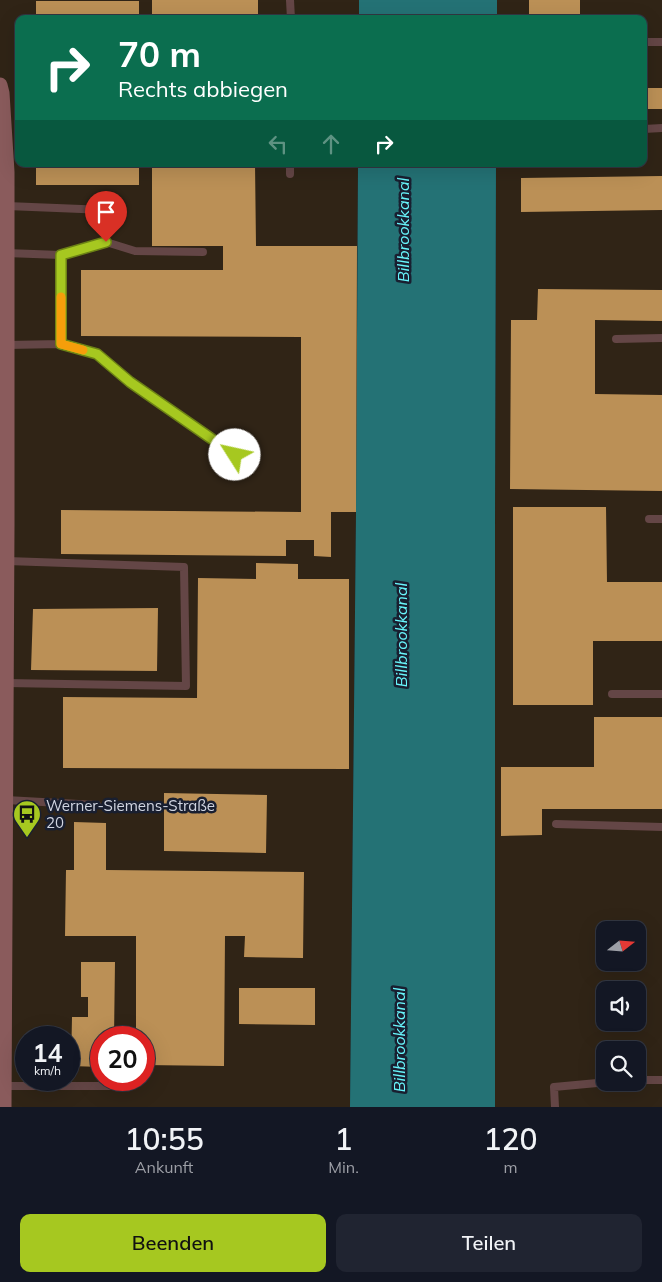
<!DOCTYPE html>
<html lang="de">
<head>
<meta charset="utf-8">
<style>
  :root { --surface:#131724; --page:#202431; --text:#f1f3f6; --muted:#9d9fa6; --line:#323641; --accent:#a6c820 }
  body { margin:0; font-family:Mulish,sans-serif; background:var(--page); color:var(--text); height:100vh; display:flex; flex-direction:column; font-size:19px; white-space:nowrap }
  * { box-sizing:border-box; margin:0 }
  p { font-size:16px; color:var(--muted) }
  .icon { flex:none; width:28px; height:28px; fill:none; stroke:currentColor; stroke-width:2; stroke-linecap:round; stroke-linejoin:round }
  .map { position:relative; height:1107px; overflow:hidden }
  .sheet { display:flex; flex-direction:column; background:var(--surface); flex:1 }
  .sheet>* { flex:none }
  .banner { position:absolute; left:15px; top:15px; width:632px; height:152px; border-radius:10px; box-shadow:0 5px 20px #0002,0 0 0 1px var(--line); background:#0b6e4f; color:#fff; overflow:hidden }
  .needle { width:32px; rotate:73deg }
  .buttons { position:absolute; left:596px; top:921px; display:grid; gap:10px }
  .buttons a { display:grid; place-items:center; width:50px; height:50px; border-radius:10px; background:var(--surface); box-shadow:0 5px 20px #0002,0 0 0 1px var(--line); font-size:25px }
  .speed { position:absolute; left:15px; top:1026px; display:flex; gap:10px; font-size:25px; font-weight:700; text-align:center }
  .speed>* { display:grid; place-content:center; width:65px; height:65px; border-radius:50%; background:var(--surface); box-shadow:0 5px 20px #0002,0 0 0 1px var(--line); line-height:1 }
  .speed small { font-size:12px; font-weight:400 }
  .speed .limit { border:8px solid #d22; background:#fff; color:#111 }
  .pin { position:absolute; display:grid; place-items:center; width:42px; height:42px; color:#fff; margin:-51px -21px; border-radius:50% 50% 50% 0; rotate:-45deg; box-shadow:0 0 5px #0007 }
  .pin .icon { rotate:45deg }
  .me { position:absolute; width:55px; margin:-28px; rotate:305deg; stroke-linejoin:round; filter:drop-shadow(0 0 4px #0008) }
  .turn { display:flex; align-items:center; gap:18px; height:105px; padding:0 20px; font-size:22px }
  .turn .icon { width:65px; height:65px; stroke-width:2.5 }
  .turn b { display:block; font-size:35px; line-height:42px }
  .lanes { display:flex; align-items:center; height:48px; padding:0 20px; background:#0003; justify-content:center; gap:25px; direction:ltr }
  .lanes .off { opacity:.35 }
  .eta { display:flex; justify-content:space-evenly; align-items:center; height:85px; text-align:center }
  .eta b { font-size:30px; font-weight:600; line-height:35px }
  .primary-button { display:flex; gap:10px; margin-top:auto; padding:10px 20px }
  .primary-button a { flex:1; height:58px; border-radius:10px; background:var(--accent); color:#111; font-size:20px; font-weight:600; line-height:58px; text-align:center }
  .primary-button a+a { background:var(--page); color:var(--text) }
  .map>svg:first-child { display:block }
</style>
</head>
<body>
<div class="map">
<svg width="662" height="1107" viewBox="0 0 662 1107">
  <rect width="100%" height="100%" fill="#191f30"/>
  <path fill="#302416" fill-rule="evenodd" d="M0,0h359v19h-340v145h339l-2,348 -6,595h-350zM26,1038h43v42h-43zM101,1038h43v42h-43z
    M497,0h165v1107h-167v-582l1,-361h148v-145h-147zM605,930h33v32h-33zM605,990h33v32h-33zM605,1050h33v32h-33z"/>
  <path fill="#247275" d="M359,0h138v19h-138z
    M358,164h138l-1,361v582h-145l6,-595z"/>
  <path fill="#bb9056" d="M152,0h106v19h-106z
    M529,0h51v14l-51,1z
    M36,1h103v18h-103z
    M644,88h18v21h-18z
    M36,164h103v21h-103z
    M152,164h103l1,82h101l-1,266h-25v45l-17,-1v-16h-28v16l-225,-2v-44l240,2v-175l-220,-1v-66h142v-24h-71z
    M662,176v34l-141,2v-34z
    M538,289l124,1v31l-67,-1v74l67,1v96l-152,-2 1,-169h26z
    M513,507h93l1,75h55v59h-69v64h-80z
    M256,563l42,1v15h51v190l-286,-1v-71l134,1 1,-120 58,1z
    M158,608l-1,63 -126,-1 2,-61z
    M594,717h68v92h-120v26l-41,1v-69h93z
    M164,793l103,2 -1,58 -102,-2z
    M74,822l32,1v47l198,2 -1,86 -59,-1 1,-21h-20l-1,130 -80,-1v-27h-8v-102h-71l1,-66h8z
    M81,962h34l-1,76h-13v29l-30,-1 1,-49h16v-20h-7z
    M239,988h76v37l-76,-1z"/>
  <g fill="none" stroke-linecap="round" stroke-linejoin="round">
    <path stroke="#644646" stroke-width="8" d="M290,0l1,19
      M644,42h18
      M644,129l18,-1
      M290,174v-10
      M7,206l99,4v32l-45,13
      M106,242l29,9 68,1
      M6,253l55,2v89l-54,1
      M616,339l46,-1
      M61,344l36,10 33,28 105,73
      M649,519h13
      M6,683l180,3 -2,-119 -177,-6
      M612,694h50
      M6,800l91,5
      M556,824l106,3
      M638,1080h24
      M4,1086h113
      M555,1107l-1,-20 54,-5"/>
    <path stroke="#8a5b5c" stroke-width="15" d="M0,85l2,8 5,79v353l-3,582"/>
  </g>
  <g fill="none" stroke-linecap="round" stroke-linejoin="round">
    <g stroke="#6c8215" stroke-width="12">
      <path id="route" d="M106,242l-45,13v89l36,10 33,28 105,73"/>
    </g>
    <use href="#route" stroke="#a6c820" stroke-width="9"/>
    <path stroke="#f59e0b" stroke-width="9" d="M61,297v47l22,6"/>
  </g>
  <defs>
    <g id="bus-pin" transform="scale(1.4375)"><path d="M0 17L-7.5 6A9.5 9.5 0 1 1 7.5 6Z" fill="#a6c820" stroke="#191f30"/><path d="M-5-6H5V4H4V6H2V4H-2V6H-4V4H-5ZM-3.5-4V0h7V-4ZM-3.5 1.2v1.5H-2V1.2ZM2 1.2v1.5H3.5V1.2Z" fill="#111"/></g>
  </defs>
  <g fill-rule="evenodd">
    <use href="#bus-pin" x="27" y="814"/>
  </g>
  <g text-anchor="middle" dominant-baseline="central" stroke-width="5" stroke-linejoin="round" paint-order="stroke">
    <g font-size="15" fill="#d1d5e1" stroke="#191f30" text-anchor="start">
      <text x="46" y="805">Werner-Siemens-Straße<tspan x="46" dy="17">20</tspan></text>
    </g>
    <g font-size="16" font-style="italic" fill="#68f6fc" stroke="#191f30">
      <text transform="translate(403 230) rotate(-90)">Billbrookkanal</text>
      <text transform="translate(401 635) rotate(-90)">Billbrookkanal</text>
      <text transform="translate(399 1040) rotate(-90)">Billbrookkanal</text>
    </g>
  </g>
</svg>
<div class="buttons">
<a><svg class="needle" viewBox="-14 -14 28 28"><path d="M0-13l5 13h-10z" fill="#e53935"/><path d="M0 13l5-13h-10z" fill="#9d9fa6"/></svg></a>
<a><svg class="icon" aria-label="sound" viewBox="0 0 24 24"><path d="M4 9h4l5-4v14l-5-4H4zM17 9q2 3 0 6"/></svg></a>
<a><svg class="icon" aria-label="search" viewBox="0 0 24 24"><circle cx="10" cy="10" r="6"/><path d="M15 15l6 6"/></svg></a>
</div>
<div class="speed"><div>14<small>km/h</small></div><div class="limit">20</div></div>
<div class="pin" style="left:106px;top:242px;background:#d93025"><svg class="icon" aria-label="arrive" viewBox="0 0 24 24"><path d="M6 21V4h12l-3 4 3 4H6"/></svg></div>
<svg class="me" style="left:235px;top:455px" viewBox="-20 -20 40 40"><circle r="19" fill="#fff"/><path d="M0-13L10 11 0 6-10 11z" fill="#a6c820"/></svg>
<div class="banner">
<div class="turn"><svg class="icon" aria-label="right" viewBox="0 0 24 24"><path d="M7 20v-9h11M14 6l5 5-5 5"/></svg><div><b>70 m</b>Rechts abbiegen</div></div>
<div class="lanes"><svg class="icon off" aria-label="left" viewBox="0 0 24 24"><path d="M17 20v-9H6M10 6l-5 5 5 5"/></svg><svg class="icon off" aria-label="ahead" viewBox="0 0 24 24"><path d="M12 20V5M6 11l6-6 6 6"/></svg><svg class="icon" aria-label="right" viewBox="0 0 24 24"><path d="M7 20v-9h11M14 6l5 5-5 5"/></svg></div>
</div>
</div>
<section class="sheet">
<div class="eta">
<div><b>10:55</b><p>Ankunft</p></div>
<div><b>1</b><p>Min.</p></div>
<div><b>120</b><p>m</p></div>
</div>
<div class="primary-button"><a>Beenden</a><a>Teilen</a></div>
</section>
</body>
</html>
